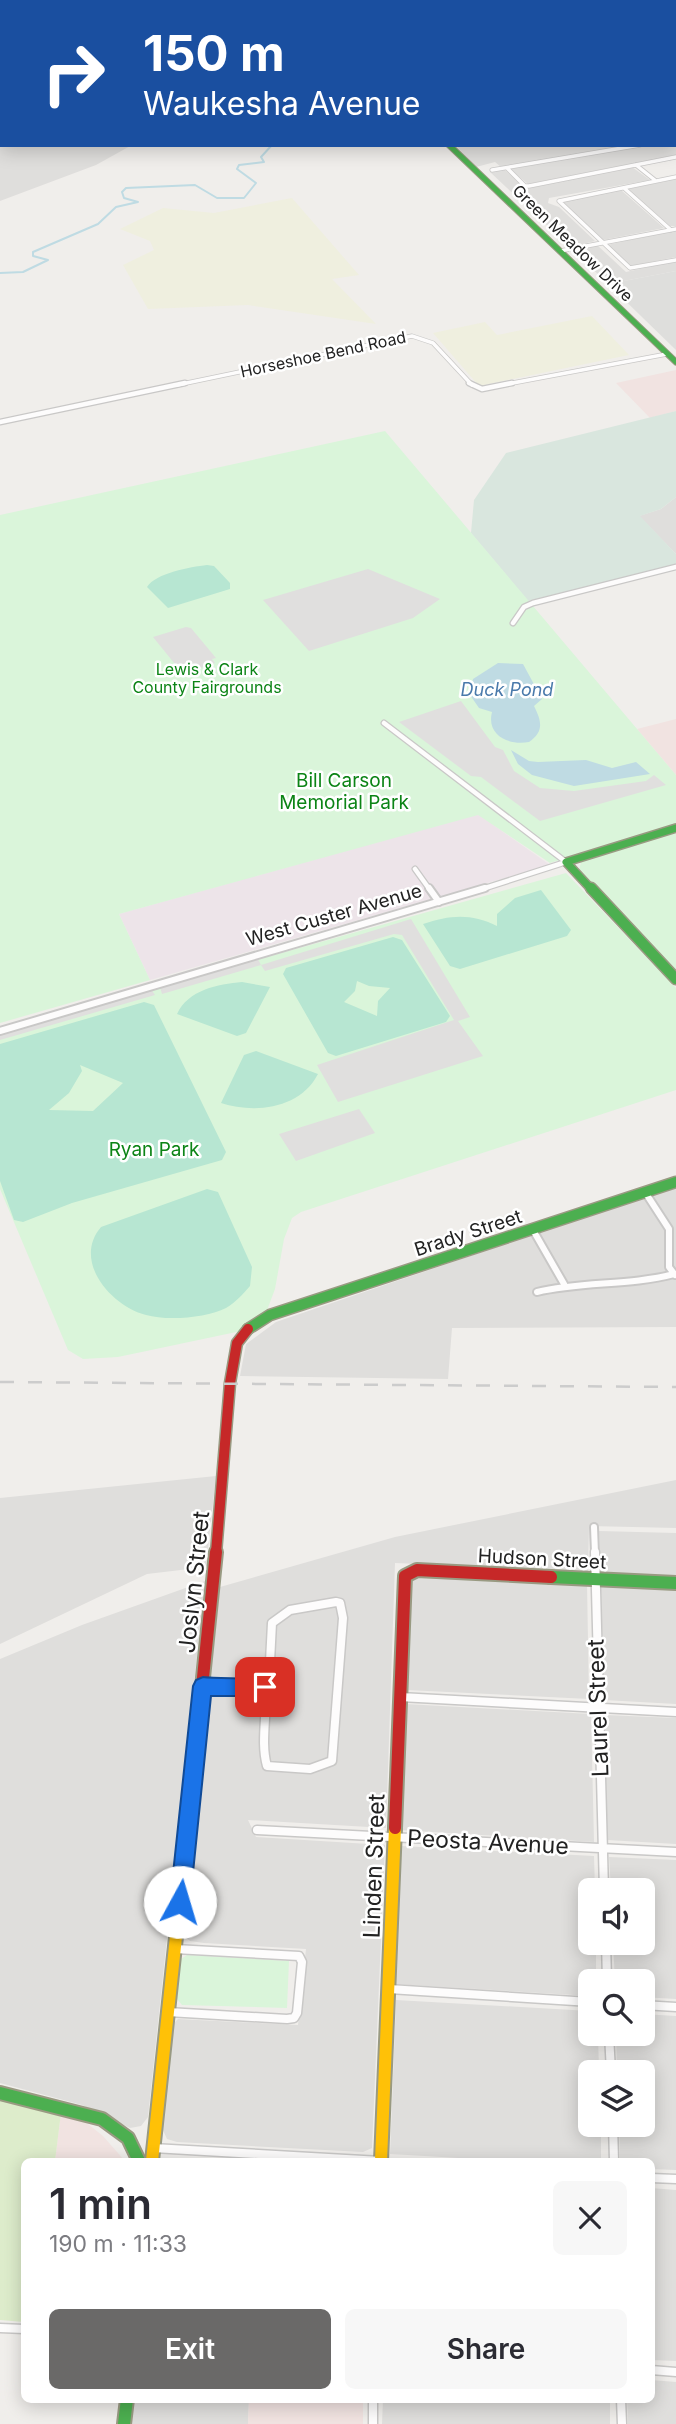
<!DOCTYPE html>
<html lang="en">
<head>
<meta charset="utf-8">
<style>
  :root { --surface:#fff; --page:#f7f7f7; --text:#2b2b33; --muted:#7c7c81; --accent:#6a6968 }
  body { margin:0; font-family:Inter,sans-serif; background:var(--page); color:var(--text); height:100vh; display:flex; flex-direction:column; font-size:26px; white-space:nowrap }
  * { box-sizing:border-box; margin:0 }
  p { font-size:23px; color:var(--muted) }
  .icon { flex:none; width:38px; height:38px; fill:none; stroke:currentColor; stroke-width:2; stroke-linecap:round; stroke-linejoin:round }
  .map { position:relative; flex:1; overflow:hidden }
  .sheet { position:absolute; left:21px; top:2158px; width:634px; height:245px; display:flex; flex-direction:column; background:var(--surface); border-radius:10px; box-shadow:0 4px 18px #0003 }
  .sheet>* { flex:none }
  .top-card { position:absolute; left:0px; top:0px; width:677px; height:147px; box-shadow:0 4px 18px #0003; background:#1a4fa0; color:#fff; overflow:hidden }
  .buttons { position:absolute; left:578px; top:1878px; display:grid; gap:14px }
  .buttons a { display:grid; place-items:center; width:77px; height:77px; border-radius:10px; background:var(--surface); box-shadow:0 4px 18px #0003; font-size:35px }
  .pin { position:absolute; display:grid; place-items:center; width:60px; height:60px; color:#fff; margin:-30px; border-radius:14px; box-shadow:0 4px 10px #0006 }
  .me { position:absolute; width:77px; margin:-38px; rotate:6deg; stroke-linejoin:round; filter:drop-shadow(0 0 5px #0008) }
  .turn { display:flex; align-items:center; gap:24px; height:147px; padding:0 28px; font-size:32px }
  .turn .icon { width:91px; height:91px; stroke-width:2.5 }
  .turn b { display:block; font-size:49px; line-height:60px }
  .round { display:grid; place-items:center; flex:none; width:74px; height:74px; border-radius:10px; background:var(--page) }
  .overview { display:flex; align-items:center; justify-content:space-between; height:119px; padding:0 28px }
  h1 { font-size:42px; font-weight:600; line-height:52px }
  .action { display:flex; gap:14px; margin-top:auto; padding:14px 28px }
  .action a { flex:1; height:80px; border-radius:10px; background:var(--accent); color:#fff; font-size:28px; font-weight:600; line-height:80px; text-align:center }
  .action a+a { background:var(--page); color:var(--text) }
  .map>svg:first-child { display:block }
</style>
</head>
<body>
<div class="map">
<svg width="676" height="2424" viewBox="0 0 676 2424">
  <rect width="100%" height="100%" fill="#f0eeeb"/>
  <path fill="#dfdedc" d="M0,0h289l2,2h-289v143h130l-36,20 -96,36z
    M676,140v15l-148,29 -18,-15 136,-24h30z
    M455,145h177l-131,22 -6,-5 -19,5z
    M632,167l18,13 -101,18 -1,5 11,4 36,34 -25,6 -80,-75 15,-2 17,15 6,2z
    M676,179v47h-6l-42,-37z
    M621,190l43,38 -61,12 -41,-38z
    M676,230v27l-45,9 -24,-21z
    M597,245l29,27 50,-11v10l-68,13 -35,-34z
    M676,497v57l-37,-38 22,-7z
    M676,1186v141l-224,1 -4,51 -208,-3 6,-32 30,-22z
    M216,1476l-10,91 -59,7 -147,70v-146z
    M676,1480v48l-87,-2 -1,45 -193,-8 -9,265 -138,-8 8,17 129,8 -13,303 -9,4 -186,-10 -10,-3 -5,-11 11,-104 5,-5 120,6 8,-76 -102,-6 -14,-2 -7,-6 37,-348 175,-50z
    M599,1531l77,2v43l-75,-4z
    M410,1576l177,7 2,116 -182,-9z
    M205,1581l-57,536 -7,9 -11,2 -48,-23 -82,-22v-424l82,-34z
    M601,1585l75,3v116l-72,-4z
    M405,1704l186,10 3,128 -194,-12z
    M605,1715l71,3v126l-69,-4z
    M401,1846l193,10 1,34h-5v52l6,1v38h-6v15l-195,-12z
    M609,1857l67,3v139l-34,-2v-16h-27l-2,-38 29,-1v-52h-31z
    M396,2000l194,11v23h8l1,38h-9v52l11,1v36h-90l-121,-7z
    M642,2014l34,2v154l-25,-1v-8h-31l-1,-36 23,-1v-52h-25l-1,-38h26z
    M651,2188l25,2v171l-25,-1z
    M651,2380l25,2v42h-48l-1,-25h24z
    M132,2399h117l-1,25h-119z
    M383,2399h227v25h-228z"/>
  <path fill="#f1e3e1" d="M676,370v41l-26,7 -34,-35z
    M676,719v56l-39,-46z
    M61,2113l27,11 15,12 22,25h-70z
    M249,2399h114v25h-115z"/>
  <path fill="#ede4e9" d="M478,814l72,51 -400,115 -31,-66z"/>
  <path fill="#dededc" d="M676,271v79l-68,-66z"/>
  <path fill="#efefdf" d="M292,198l67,77 -27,4 44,45 -128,-19 -100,4 -25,-44 31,-15 -4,-9 -30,-12 43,-21 51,5z
    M592,316l37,39 -150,31 -46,-53 52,-11 12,13z"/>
  <path fill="#ddeccb" d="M0,2100l61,13 -6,48h-31v161l-24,-2z"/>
  <path fill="#d9e6de" d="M676,411v86l-15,12 -21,7 36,38v10l-148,37 -57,-68 3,-33 32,-47z"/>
  <path fill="#daf5da" d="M385,431l291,344v50l-126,38 -72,-48 -359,99 31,66 -150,43v-508z
    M676,832v140l-97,-102 2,-8 8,-5z
    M566,873l110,115v102l-375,122 -9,6 -8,21 -9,50 -9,24 -25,18 -123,26 -35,2 -15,-9 -68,-161v-157z
    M187,1955l102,6 -2,47 -105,-3 -5,-6 4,-40z"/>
  <path fill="#b7e6d2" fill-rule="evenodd" d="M207,565l7,1 16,17v6l-62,19 -21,-21c9,-14 43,-20 60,-22z
    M541,890l30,40 -4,6 -107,33 -10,-3 -27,-42c27,-9 48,-11 74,2v-12l18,-16z
    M393,937l9,3 48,76 -4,6 -110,34 -8,-3 -45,-79 3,-6zM357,981l12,5 21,2 -12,13 -1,15 -33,-14 11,-11z
    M242,982l28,5 -24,46 -9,3 -60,-22c11,-24 41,-30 65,-32z
    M144,1002l10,3 72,147 -4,8 -150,43 -49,19 -9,-2 -14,-39v-137zM80,1065l43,18 -30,28 -44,-1 20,-17 13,-22z
    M256,1051l62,23c-18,35 -64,40 -97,29l23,-48z
    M207,1189l11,3 34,75 -2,19c-7,8 -14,16 -24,22 -19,10 -59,13 -80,7 -35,-9 -74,-54 -45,-88z"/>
  <path fill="#e0dfde" d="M368,569l72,30 -27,19 -104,33 -46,-51z
    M186,627l5,1 25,30 -4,1 3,4 -32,11 -30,-37z
    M461,701l34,46 8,3 11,21 26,17 34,3 72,-10 8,-6 12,10 -126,36 -59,-44 -10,-1 -72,-54z
    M411,919l59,98 -12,4 25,35 -145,46 -21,-37 137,-45 -52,-85 -8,-1 -129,37 -4,-6 -99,29 -2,-7 98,-28 3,6z
    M151,989l4,6 -155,45v-7z
    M359,1109l16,24 -79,28 -17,-27z"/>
  <path fill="#bfdbe3" d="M498,663l25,1 19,35 -8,7c7,14 11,25 -5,36 -20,4 -43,-7 -37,-30l-13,-4 -9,-13 3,-16z
    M511,750l18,11 9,1 48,-2 26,8 24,-6 14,12 -76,12 -42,-11 -14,-11z"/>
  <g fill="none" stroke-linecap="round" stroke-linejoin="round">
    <path stroke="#bfdbe3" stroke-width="2" d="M0,273l23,-1 25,-12 -15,-4v-4l65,-28 18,-17 22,-5 -14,-4 -2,-6 4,-4 69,-3 22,13h27l12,-15 -19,-14 2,-4 25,-3 -3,-5 11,-12"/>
    <g stroke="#c9c8c7" stroke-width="5">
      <path id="street-far3" d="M208,2l9,-2
        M636,165l20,16
        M507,168l18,18h4l147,-29
        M492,170l148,-25
        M676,177l-117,24 71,67 46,-8
        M624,188l47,42
        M560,251l116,-22
        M177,385l235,-49 21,7 39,42
        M502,385l165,-31"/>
    </g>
    <g stroke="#c9c8c7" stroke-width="7">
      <path id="street-far2" d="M469,383l13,6 30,-6
        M0,422l185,-39
        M513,623l11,-16 9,-4 143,-36
        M384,723l182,139 -87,28
        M415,869l15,21"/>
    </g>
    <g stroke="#c9c8c7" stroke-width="10">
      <path id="street-far1" d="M429,888l10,14
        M0,1031l485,-143
        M645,1192l24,37v38l6,8
        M533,1230l31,54
        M537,1292c45,-11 92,-6 137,-18
        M594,1527l1,26"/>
    </g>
    <g stroke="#c9c8c7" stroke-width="11">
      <path id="street" d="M595,1552l9,338
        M336,1602l4,1 3,15 -11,143 -22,8 -43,-3c-7,-25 1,-52 -2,-79l4,-6 3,-58 18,-13z
        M203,1686l62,1
        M400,1697l276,15
        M257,1830l419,22
        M606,1942l1,39
        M389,1989l201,13
        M642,2005l34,2
        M168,2012l119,7 7,-1 3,-5 5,-51 -3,-6 -124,-7
        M609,2034l2,38
        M613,2124l1,37
        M153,2148l228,13
        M651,2178l25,1
        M0,2328l24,1
        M651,2370l25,2
        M373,2399v25
        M621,2399l1,25"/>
    </g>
    <g stroke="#999a82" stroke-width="7">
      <path id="fast-far3" d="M299,0l2,2
        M449,145l227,217"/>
    </g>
    <g stroke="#999a82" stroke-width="10">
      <path id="fast-far2" d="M592,890l-26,-28 110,-34"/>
    </g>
    <g stroke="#999a82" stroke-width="13">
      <path id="fast-far1" d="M591,888l85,91
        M248,1329l22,-14 406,-133"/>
    </g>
    <g stroke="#999a82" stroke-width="16">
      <path id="fast" d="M551,1577l125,6
        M0,2093l102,26 26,19 11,23
        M124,2424l3,-25"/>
    </g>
    <g stroke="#999a82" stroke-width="16">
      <path id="slow" d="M152,2161l29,-271
        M381,2161l14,-333"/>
    </g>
    <g stroke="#999a82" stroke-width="13">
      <path id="jam-far1" d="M216,1553l14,-170 7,-40 11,-14"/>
    </g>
    <g stroke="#999a82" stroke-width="16">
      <path id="jam" d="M395,1828l10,-252 12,-6 134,7
        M181,1890l35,-338"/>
    </g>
    <use href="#street-far3" stroke="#fdfcfc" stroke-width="3.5"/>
    <use href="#street-far2" stroke="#fdfcfc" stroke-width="4.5"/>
    <use href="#street-far1" stroke="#fdfcfc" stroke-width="6"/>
    <use href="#street" stroke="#fdfcfc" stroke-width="8"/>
    <use href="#fast-far3" stroke="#4caf50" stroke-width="5"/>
    <use href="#fast-far2" stroke="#4caf50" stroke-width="7"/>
    <use href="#fast-far1" stroke="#4caf50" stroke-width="10"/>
    <use href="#fast" stroke="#4caf50" stroke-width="12"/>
    <use href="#slow" stroke="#ffc107" stroke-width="12"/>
    <use href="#jam-far1" stroke="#c62828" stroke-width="10"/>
    <use href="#jam" stroke="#c62828" stroke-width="12"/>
    <path stroke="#ccc" stroke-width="2.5" stroke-dasharray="14 14" stroke-linecap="butt" d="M0,1382l676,5"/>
  </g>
  <path fill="#1a73e8" stroke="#114b97" stroke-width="2" d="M203,1677c15,2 58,0 69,4l2,6 -2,6 -7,3h-54l-21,206 -3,7 -7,3 -7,-3 -3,-7 23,-216 3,-6z"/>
  <g text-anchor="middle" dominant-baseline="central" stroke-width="5" stroke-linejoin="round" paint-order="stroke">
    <g font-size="16" fill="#222" stroke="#fff">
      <text transform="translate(573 243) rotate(44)">Green Meadow Drive</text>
      <text transform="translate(323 354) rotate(-12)">Horseshoe Bend Road</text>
    </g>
    <g font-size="16" fill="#0c8416" stroke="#fff">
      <text x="207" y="669">Lewis &amp; Clark<tspan x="207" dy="18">County Fairgrounds</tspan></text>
    </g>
    <g font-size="18" font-style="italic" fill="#4a7aab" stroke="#fff">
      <text x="507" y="689">Duck Pond</text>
    </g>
    <g font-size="19" fill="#0c8416" stroke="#fff">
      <text x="344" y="780">Bill Carson<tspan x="344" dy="22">Memorial Park</tspan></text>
      <text x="154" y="1149">Ryan Park</text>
    </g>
    <g font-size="19" fill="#222" stroke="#fff">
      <text transform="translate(334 915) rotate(-16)">West Custer Avenue</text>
      <text transform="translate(468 1233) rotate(-18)">Brady Street</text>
      <text transform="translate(542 1559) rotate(3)">Hudson Street</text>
    </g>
    <g font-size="23" fill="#222" stroke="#fff">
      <text transform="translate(194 1582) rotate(-84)">Joslyn Street</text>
      <text transform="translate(598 1708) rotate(-92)">Laurel Street</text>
      <text transform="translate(488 1842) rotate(3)">Peosta Avenue</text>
      <text transform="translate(374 1866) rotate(-88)">Linden Street</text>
    </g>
  </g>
</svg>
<div class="buttons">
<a><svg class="icon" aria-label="sound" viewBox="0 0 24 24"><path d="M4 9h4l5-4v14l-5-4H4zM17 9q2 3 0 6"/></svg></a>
<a><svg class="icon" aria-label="search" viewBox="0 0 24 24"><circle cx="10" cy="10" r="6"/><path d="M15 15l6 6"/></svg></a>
<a><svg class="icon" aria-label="layers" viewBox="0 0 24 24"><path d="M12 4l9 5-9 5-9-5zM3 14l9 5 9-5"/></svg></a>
</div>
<div class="pin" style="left:265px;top:1687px;background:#d93025"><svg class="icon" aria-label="arrive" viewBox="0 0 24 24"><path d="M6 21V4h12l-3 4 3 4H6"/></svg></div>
<svg class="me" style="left:180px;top:1902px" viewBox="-20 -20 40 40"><circle r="19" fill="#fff"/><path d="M0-13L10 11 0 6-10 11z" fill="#1a73e8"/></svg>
<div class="top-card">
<div class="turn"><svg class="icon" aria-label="right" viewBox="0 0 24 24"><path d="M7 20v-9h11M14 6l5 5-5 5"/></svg><div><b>150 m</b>Waukesha Avenue</div></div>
</div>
<section class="sheet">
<div class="overview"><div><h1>1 min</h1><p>190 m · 11:33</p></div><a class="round"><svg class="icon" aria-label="close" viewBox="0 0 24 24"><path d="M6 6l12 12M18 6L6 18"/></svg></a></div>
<div class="action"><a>Exit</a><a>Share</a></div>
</section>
</div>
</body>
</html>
